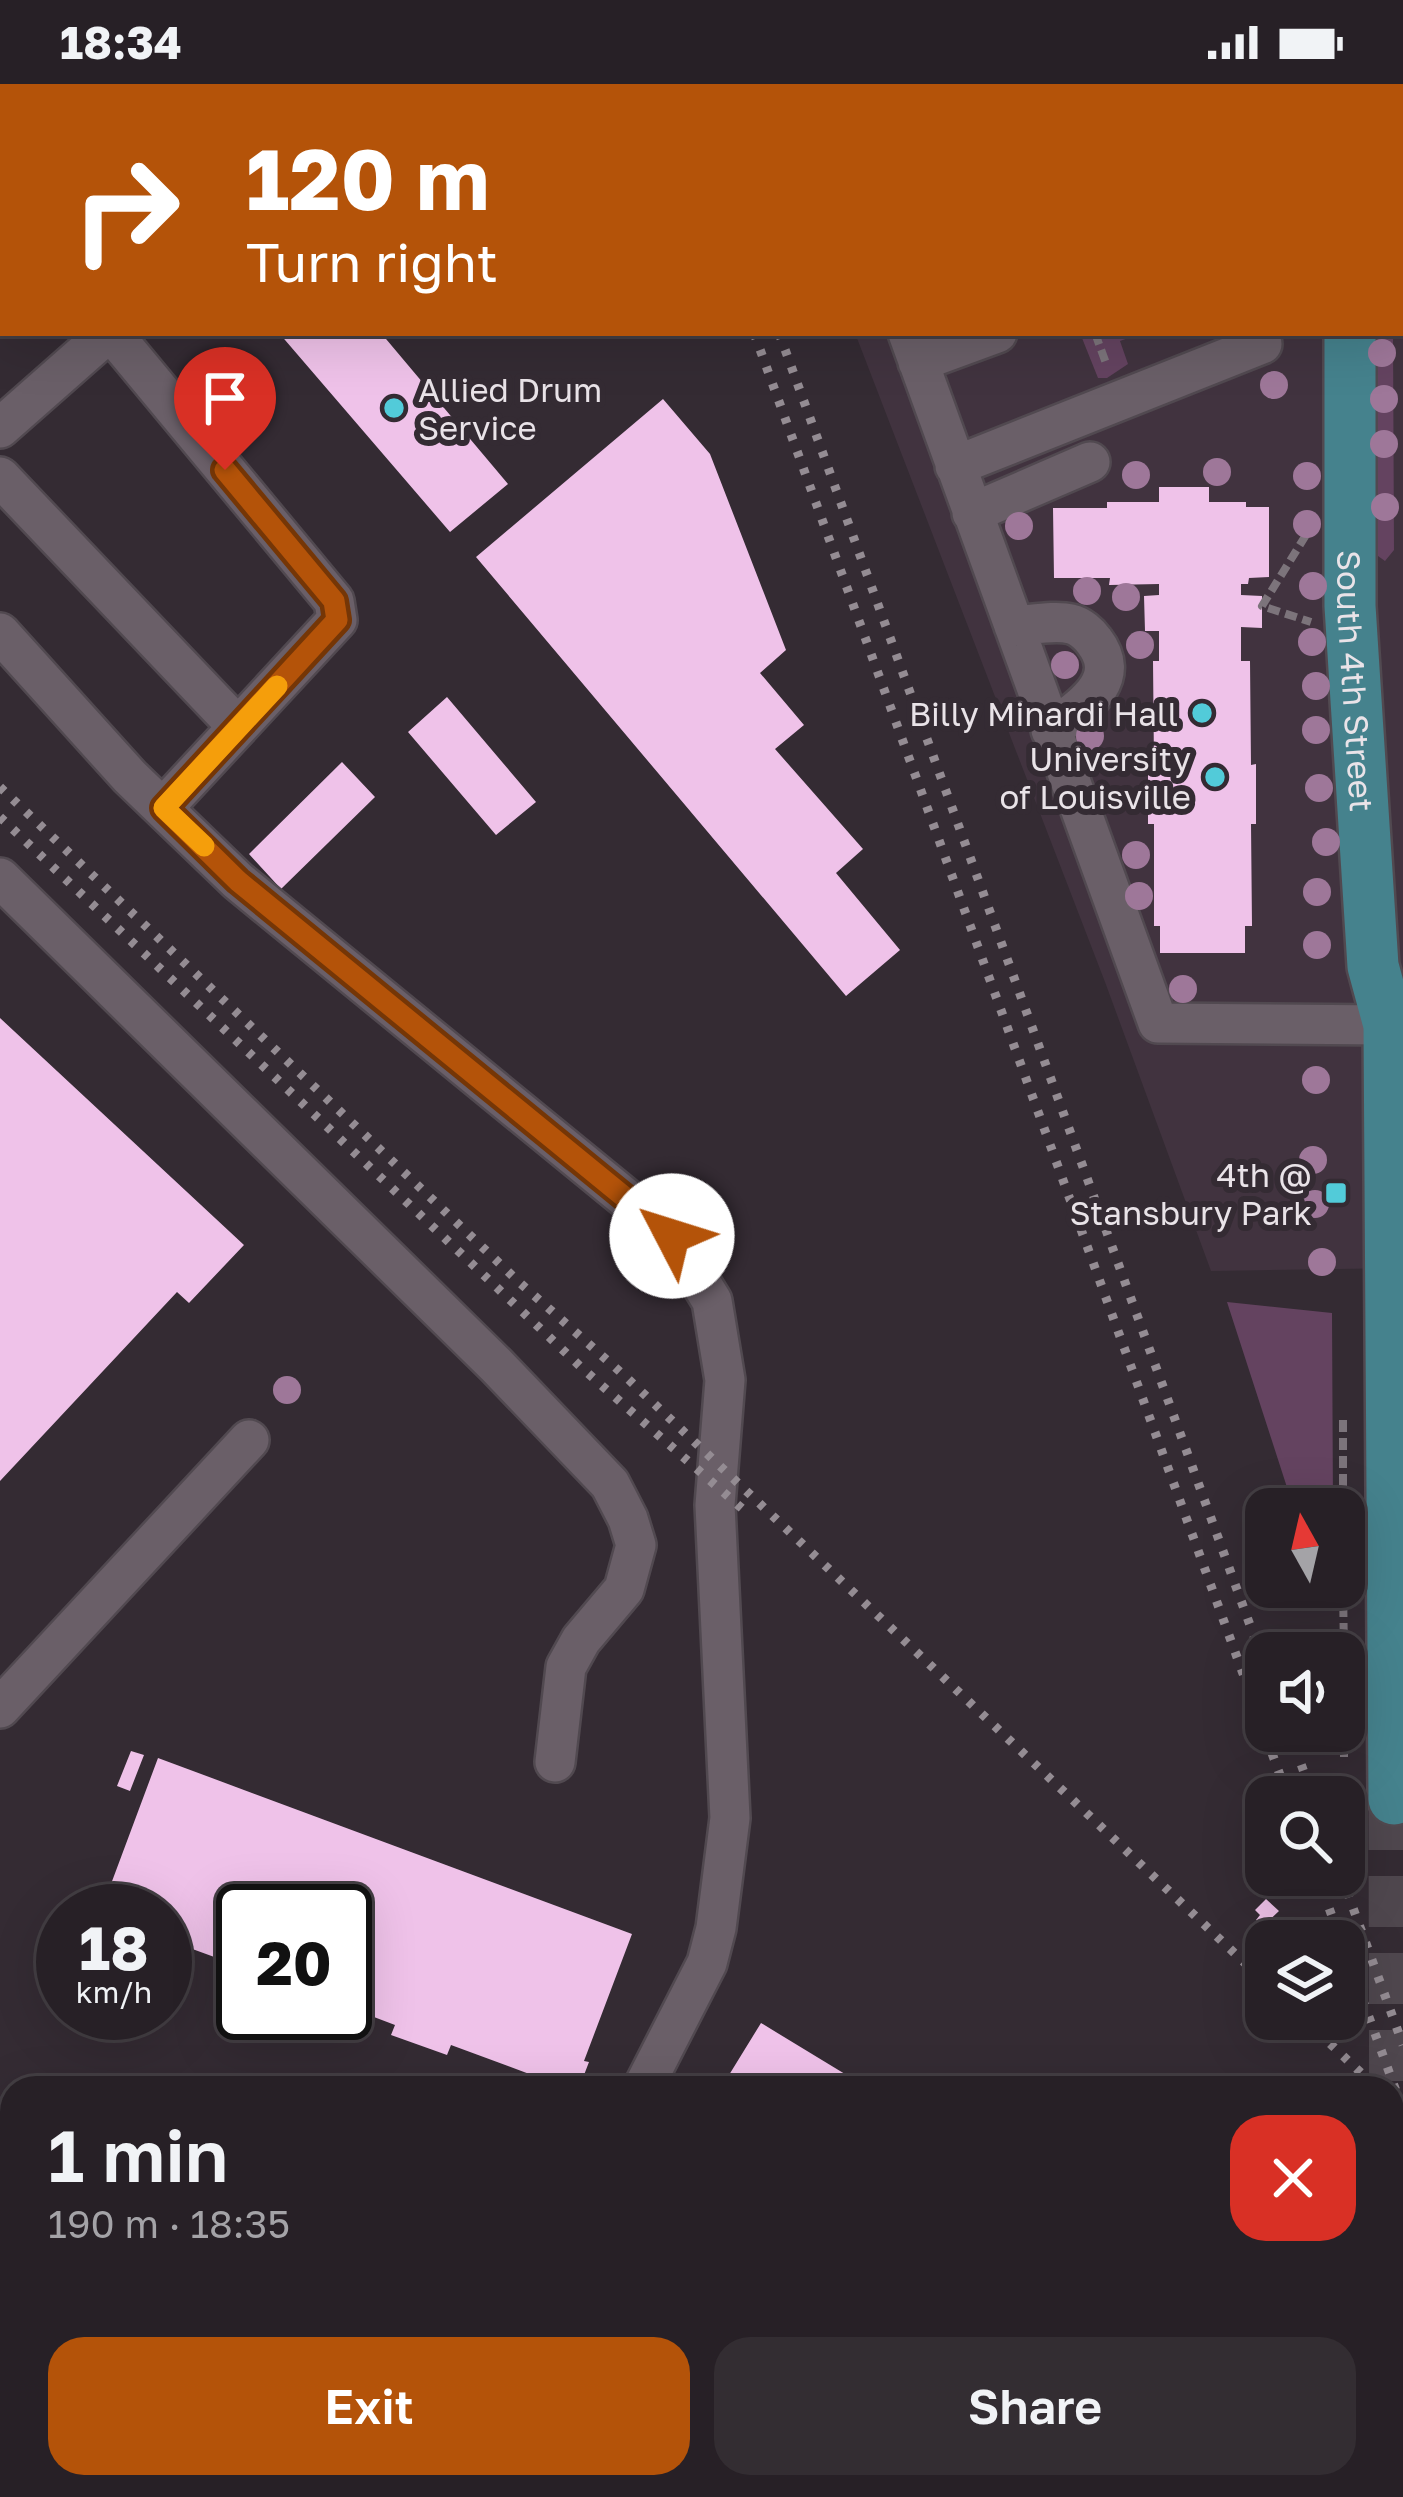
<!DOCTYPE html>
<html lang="en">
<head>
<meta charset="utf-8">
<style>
  :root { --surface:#272026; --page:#332d32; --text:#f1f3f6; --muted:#a4a3a7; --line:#433e43; --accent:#b45309 }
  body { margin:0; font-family:"Golos Text",sans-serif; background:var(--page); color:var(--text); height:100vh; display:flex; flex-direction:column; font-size:45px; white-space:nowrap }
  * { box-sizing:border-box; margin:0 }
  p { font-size:39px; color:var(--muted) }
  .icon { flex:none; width:66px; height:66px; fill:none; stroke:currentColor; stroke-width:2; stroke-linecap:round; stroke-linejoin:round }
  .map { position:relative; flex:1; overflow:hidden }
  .panel { position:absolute; left:0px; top:1992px; width:1404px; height:423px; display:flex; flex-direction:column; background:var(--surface); border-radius:36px 36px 0 0; box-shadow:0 12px 48px #0002,0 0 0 3px var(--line) }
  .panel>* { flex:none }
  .banner { position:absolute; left:0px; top:0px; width:1404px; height:252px; box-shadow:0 12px 48px #0002,0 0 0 3px var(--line); background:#b45309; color:#fff; overflow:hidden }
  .needle { width:78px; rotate:352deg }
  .buttons { position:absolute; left:1245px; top:1404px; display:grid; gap:24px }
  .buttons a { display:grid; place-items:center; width:120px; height:120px; border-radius:24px; background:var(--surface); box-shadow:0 12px 48px #0002,0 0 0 3px var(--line); font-size:60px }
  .speed { position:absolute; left:36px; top:1800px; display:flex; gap:24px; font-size:60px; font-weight:700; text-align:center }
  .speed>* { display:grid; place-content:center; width:156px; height:156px; border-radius:50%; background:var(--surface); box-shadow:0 12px 48px #0002,0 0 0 3px var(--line); line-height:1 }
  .speed small { font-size:30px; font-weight:400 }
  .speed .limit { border:6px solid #111; border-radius:18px; background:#fff; color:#111 }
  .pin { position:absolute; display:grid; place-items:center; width:102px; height:102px; color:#fff; margin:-123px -51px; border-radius:50% 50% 50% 0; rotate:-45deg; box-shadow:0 0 12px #0007 }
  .pin .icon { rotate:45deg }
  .me { position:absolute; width:132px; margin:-66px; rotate:310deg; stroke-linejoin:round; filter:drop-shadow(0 0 9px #0008) }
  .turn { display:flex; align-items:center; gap:42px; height:252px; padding:0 48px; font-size:54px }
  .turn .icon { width:156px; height:156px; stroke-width:2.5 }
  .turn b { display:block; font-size:84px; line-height:102px }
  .round { display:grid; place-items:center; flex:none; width:126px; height:126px; border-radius:36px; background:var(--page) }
  .head { display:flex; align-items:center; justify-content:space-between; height:204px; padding:0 48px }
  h1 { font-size:72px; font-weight:600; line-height:90px }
  .cta { display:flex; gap:24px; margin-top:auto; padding:24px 48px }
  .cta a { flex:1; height:138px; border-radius:36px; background:var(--accent); color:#fff; font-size:48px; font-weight:600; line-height:138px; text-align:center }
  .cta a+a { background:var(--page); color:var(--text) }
  .status { display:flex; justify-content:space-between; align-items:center; height:84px; padding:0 60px; background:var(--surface); direction:ltr }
  .status svg { height:33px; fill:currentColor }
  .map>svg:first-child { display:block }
</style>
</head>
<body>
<div class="status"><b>18:34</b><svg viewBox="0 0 49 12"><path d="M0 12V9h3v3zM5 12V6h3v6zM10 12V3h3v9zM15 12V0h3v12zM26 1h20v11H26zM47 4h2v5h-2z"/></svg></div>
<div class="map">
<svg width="1403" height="2413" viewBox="0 0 1403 2413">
  <rect width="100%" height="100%" fill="#342b33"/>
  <path fill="#41333f" d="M757,0h646v1184l-192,3 -106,-289 -250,-649h546v-246z"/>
  <path fill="#644360" d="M1080,249h62l-22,8 8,23 -21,14h-9z
    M1377,249h16l1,217 -9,11 -7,-5 -1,-19z
    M1227,1218l105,11 1,196h-39z"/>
  <path fill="#efc2e9" d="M279,249h102l127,151 -58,48z
    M663,315l47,55 76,196 -26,23 44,52 -29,24 88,100 -27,24 64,77 -54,46 -370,-439z
    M1159,403h50v15h37v5h23v70l-20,1 -1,6h-7v11l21,1v32l-21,-1v34h9l1,104 5,-1v60h-5l1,102h-7v27h-85v-27h-6v-102h-6v-58l6,-1 -1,-104h6v-30h-14l-1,-35 15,-1v-11l-50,1 1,-7h-56l-1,-70h54v-6h52z
    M447,613l89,105 -40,33 -88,-103z
    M342,678l33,35 -94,92 -32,-35z
    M0,934l244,227 -55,58 -12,-11 -177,189z
    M131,1667l13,4 -14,36 -13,-5z
    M158,1674l474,176 -48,127 5,1 -10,26h-49l2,-13 -81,-30 -4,10 -56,-20 4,-10 -50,-19v-95h-102v70l-30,-11 4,-12 -52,-19v-28h-68l10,-29 4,2z
    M1266,1815l13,12 -16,15 -7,-6 4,-5 -5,-5z
    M761,1939l107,65h-147z
    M0,2218h12v39h-12z"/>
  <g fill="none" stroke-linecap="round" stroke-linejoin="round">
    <path stroke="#4f474e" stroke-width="51" stroke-dasharray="51 26" stroke-linecap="butt" d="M1394,1715l1,494"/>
    <g stroke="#514950" stroke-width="44">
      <path id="minor" d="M821,0l1,3
        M908,249l250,690 231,2
        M918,278l79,-29
        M0,344l101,-89 15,-1 218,263 3,19 -174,188
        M955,382l307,-122
        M0,393l238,250
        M972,429l118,-51
        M1014,542c17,-1 41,-6 57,-2 9,2 18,10 23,17 31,40 -14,67 -43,89
        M0,549l130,144 108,104 434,355 40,65 13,79 -10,125 15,313 -14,110 -9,35 -64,125
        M0,794l496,487 114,119 18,35 8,26 -12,44 -43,51 -15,27 -11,95
        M0,1624l249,-268
        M422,2413l5,-10"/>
    </g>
    <g stroke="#514950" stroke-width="56">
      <g id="major">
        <path d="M1351,3v-3"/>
        <path id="s1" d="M1350,249v273l23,360 16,59 5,774"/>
        <path d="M0,2068l12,3"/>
        <path d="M1392,2319l3,-110"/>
        <path d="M747,2403l17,10"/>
        <path d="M1390,2413v-10"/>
      </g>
    </g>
    <path stroke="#7c747b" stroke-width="8" stroke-dasharray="12 6" stroke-linecap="butt" d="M1095,249l12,33
      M1306,451l-44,71 49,16
      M1343,1336v89
      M1343,1503l1,66
      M1344,1647v26"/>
    <use href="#minor" stroke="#6a5f68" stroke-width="39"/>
    <use href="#major" stroke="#45828d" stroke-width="51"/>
    <path stroke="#948c93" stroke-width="9" stroke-dasharray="6 12" stroke-linecap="butt" d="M663,0l1,3
      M688,0l1,3
      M754,249l534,1464
      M779,249l487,1336
      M0,703l519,495 107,95 640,606
      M0,733l583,552 163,143
      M1289,1647l24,66
      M1317,1791l24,66
      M1341,1791l62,170
      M1344,1865l59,161
      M1304,1935l73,69"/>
  </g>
  <g fill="#9e7799">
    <circle cx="1382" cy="269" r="14"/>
    <circle cx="1274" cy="301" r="14"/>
    <circle cx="1384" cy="315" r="14"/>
    <circle cx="1384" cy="360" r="14"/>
    <circle cx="1217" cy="388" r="14"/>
    <circle cx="1136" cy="391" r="14"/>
    <circle cx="1307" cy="392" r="14"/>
    <circle cx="1385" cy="423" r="14"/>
    <circle cx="1307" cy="440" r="14"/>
    <circle cx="1019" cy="442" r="14"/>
    <circle cx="1313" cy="502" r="14"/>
    <circle cx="1087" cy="507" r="14"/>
    <circle cx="1126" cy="513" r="14"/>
    <circle cx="1312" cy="558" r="14"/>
    <circle cx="1140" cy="561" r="14"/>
    <circle cx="1065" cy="581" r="14"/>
    <circle cx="1316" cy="602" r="14"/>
    <circle cx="1316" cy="646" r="14"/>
    <circle cx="1090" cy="652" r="14"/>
    <circle cx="1319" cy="704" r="14"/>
    <circle cx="1326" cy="758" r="14"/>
    <circle cx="1136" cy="771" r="14"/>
    <circle cx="1317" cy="808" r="14"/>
    <circle cx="1139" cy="812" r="14"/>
    <circle cx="1317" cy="861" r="14"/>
    <circle cx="1183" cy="905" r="14"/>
    <circle cx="1316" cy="996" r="14"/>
    <circle cx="1313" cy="1076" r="14"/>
    <circle cx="1315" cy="1120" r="14"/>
    <circle cx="1322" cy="1178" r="14"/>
    <circle cx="287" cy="1306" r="14"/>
  </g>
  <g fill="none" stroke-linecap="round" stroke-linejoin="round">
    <g stroke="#753606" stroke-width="30">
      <path id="route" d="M225,386l109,131 3,19 -173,188 74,73 434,355"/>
    </g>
    <use href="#route" stroke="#b45309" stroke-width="21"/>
    <path stroke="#f59e0b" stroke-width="21" d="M204,762l-40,-38 113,-122"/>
  </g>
  <g fill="#52cbd9" stroke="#342b33" stroke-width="4.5">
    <circle cx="394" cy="324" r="12"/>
    <circle cx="1202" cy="629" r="12"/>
    <circle cx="1215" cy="693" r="12"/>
    <rect x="1324" y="1097" width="24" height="24" rx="6"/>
  </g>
  <g text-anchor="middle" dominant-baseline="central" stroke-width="12" stroke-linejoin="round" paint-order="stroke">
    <g font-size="33" fill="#e9e3e8" stroke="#342b33" text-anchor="end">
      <text x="418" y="305" text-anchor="start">Allied Drum<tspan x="418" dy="38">Service</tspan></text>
      <text x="1178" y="629">Billy Minardi Hall</text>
      <text x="1191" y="674">University<tspan x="1191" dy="38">of Louisville</tspan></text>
      <text x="1312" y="1090">4th @<tspan x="1312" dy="38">Stansbury Park</tspan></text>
    </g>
    <g font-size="33" fill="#e9e3e8" stroke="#342b33">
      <text stroke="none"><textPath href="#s1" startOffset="348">South 4th Street</textPath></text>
    </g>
  </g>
</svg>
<div class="buttons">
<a><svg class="needle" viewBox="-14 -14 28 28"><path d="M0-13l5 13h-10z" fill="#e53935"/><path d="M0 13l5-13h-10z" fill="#a4a3a7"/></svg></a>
<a><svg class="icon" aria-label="sound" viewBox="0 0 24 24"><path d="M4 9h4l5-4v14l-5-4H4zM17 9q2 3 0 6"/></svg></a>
<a><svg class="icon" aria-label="search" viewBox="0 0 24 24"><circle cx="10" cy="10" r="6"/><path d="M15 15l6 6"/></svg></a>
<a><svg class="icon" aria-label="layers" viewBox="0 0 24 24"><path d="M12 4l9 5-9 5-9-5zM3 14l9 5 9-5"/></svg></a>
</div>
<div class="speed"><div>18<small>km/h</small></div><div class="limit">20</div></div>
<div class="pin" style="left:225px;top:386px;background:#d93025"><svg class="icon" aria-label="arrive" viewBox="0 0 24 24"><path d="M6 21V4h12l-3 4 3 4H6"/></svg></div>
<svg class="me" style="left:672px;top:1152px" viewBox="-20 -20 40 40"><circle r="19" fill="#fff"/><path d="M0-13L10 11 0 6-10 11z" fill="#b45309"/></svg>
<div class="banner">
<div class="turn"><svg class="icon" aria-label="right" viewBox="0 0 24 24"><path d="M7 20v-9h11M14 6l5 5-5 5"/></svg><div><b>120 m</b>Turn right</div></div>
</div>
<section class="panel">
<div class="head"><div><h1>1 min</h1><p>190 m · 18:35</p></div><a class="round" style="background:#d93025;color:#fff"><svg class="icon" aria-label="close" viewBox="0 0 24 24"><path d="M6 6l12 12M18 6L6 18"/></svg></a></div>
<div class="cta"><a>Exit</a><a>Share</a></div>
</section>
</div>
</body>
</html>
